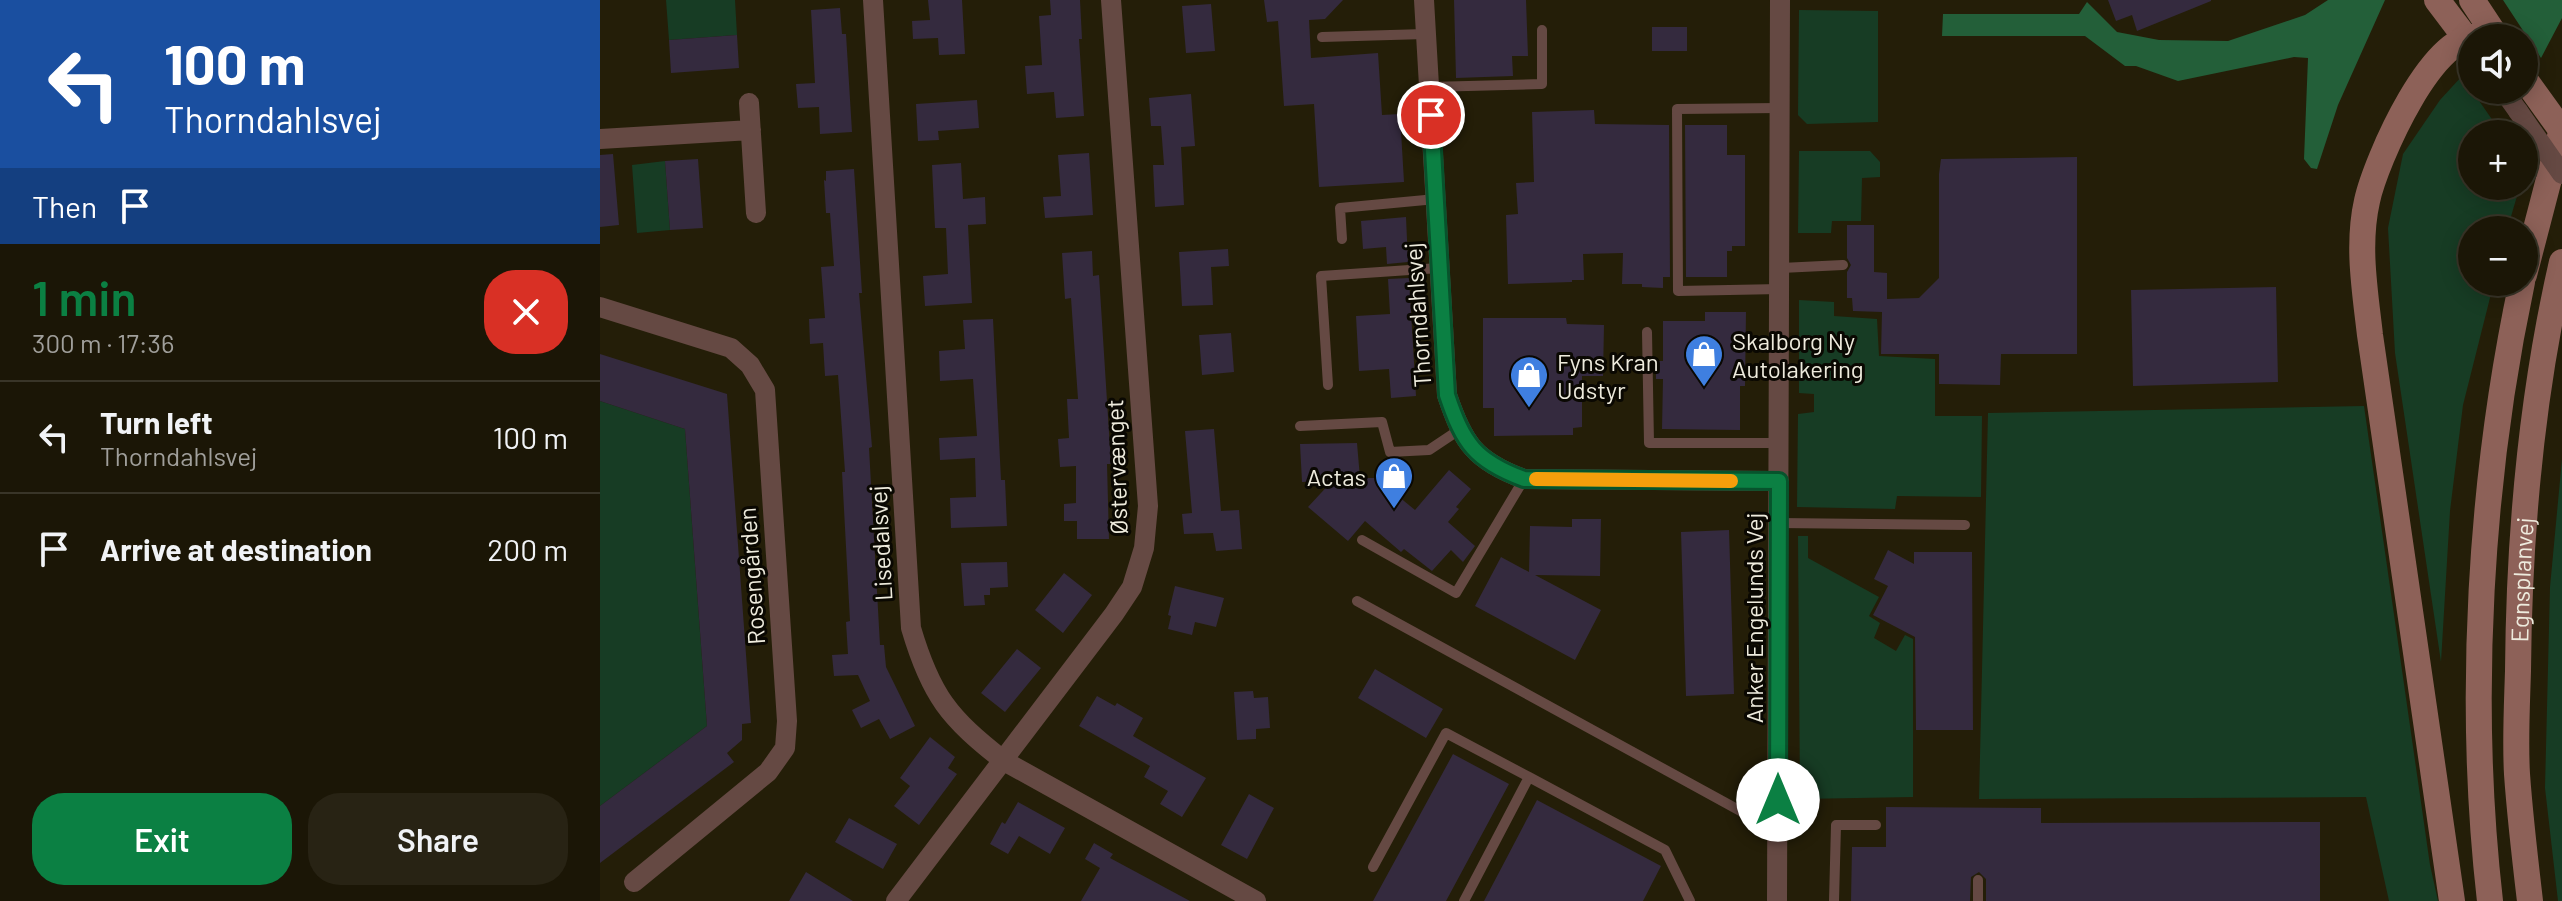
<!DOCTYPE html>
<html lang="en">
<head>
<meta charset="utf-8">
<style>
  :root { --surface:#1b1606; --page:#282314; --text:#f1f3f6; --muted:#a09f9b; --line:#393528; --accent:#0b8043 }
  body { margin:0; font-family:Barlow,sans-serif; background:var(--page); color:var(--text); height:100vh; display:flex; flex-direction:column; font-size:30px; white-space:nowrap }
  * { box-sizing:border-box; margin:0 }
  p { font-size:26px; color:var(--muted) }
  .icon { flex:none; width:44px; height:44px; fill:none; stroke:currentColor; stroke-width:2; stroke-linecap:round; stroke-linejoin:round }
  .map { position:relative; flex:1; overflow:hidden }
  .panel { display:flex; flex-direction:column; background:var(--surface); width:600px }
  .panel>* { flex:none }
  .top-card { background:#1a4fa0; color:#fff; overflow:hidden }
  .tools { position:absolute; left:1858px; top:24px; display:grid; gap:16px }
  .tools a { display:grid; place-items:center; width:80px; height:80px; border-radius:50%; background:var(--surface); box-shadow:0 4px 20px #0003,0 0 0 2px var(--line); font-size:40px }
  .pin { position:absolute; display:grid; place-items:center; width:68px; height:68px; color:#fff; margin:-34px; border:4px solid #fff; border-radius:50%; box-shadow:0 2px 8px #0007 }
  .me { position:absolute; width:88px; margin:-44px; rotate:0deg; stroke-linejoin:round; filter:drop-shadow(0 0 6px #0008) }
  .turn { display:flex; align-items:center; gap:28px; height:168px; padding:0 32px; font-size:36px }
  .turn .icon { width:104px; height:104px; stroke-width:2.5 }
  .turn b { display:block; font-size:56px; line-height:68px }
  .then { display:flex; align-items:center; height:76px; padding:0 32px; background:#0003; gap:16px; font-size:30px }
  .round { display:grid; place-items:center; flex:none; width:84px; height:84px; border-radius:32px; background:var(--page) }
  .head { display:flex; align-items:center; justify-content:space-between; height:136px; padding:0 32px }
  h1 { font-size:48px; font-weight:600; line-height:60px; color:var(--accent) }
  .cta { display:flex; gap:16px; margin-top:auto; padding:16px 32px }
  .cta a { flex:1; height:92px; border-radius:32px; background:var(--accent); color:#fff; font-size:32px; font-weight:600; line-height:92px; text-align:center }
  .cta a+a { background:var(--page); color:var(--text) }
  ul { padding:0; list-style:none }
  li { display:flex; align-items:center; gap:24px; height:112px; padding:0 32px; border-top:2px solid var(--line) }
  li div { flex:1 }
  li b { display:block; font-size:30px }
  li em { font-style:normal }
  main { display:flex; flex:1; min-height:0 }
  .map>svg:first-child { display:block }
</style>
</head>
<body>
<main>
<section class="panel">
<div class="top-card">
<div class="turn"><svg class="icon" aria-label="left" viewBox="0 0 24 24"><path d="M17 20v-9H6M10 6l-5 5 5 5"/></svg><div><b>100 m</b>Thorndahlsvej</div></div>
<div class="then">Then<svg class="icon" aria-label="arrive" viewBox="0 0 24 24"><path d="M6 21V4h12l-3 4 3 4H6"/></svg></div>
</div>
<div class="head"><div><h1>1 min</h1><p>300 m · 17:36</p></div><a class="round" style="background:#d93025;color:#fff"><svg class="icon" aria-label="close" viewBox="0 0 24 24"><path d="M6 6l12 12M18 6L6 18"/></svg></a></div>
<ul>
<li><svg class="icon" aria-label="left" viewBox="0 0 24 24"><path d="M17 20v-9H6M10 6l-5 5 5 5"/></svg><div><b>Turn left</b><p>Thorndahlsvej</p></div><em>100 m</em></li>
<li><svg class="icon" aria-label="arrive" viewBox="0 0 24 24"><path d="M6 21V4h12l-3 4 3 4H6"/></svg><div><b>Arrive at destination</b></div><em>200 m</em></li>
</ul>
<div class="cta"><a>Exit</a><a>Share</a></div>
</section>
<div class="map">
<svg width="1962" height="901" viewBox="0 0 1962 901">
  <rect width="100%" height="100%" fill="#241e08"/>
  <path fill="#173c24" d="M66,0h69l2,35 -68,5z
    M1199,10l79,1v111l-71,2 -9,-9z
    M1862,76l40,58h-30v52h48l-13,44h-35v52h22l-31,123 -13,106 -9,151 -46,-309 -7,-125 15,-74 37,-54z
    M1199,151h71l10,11v15l-18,1 -1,43h-29l-1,12h-33z
    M65,161l5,69 -33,3 -5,-68z
    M1199,300l35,2v14l43,3 2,37 56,3v57h47l-1,81 -84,-1 -2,13 -98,-2 1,-93 16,-2v-18l-15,-1z
    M0,401l85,28 22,297 -107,80z
    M1764,406l66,459 8,36h-49l-23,-104 -387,2 9,-386z
    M1962,459v442h-4l-13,-113 5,-201z
    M1198,536h10v22l71,39 -10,19 11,7 -6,15 22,13 9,-16 8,4v158l-113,2z"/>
  <path fill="#235f39" d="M1728,0h57l-47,105 -21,64 -6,-1 -7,-9 4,-101 -14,-1 -116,24 -42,-15h-11l-40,-30h-143l1,-22h136l8,-12 30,30 42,8 69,1 77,-26z
    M1903,0h59v18l-21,40z"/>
  <path fill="#342a3e" d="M328,0h34l3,54 -26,1 -1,-17 -25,1 -1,-18 18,-1z
    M450,0h30l2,39h-3l5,77 -28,2 -2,-26 -27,2 -2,-28 17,-1 -3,-49 12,-1z
    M664,0h79l-18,19 -16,1 2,38 67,-5 4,62 18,-1 4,68 -85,5 -5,-83 -30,2 -6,-85 -11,1z
    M854,0h72l2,56h-16l1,20 -57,2z
    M1508,0h103v1l-74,30 -5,-16 -16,6z
    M611,4l4,47 -29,2 -4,-47z
    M240,8l2,26h4l6,98 -32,2 -1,-27 -21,1 -2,-24 19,-1 -4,-73z
    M1052,27h35v24h-35z
    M137,35l2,33 -68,5 -2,-33z
    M591,94l4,52 -14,1 3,58 -29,2 -2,-42h11l-3,-39h-10l-2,-28z
    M377,100l2,28 -41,3 1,9 -21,1 -2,-37z
    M994,110l1,14 74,1 1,152h-7v11l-21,-1v-3h-20l1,-31 -40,1 1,26h-12v2l-64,2 -2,-69 12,-1 -2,-31 18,-1 -2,-70z
    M1085,125h42v30h18v91h-13v5h-5v26h-41z
    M489,153l4,62 -48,3 -2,-21 18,-1 -3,-41z
    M13,154l6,71 -19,2v-72z
    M1477,157v197h-76l-1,31 -61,-1v-30h-58l1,-42 -29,-1 -1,-13h-5v-26l4,-7 -4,-7v-33h27v47l13,1v26l32,-1 20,-20v-104l2,-15z
    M98,159l5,69 -33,2 -5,-69z
    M361,163l2,36 22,-2 1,27 -18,1 4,78 -47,3 -2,-30 25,-2 -2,-46h-11l-3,-63z
    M254,169l8,124h-3l13,154 -3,1 11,197h4l2,22 29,59 -25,13 -11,-20 -18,9 -9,-18 18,-9 -12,-26 -24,1 -2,-21 16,-1 -2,-32 4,-1 -8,-149h3l-7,-97 -13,1 -2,-33 -13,1 -1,-25 16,-1 -4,-51 13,-1 -4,-53h-4l-2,-33 2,1v-10z
    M806,217l2,45 -21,2 -1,-17 -23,2 -2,-28z
    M628,249l1,17 -18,1 2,38 -31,1 -3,-54z
    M492,251l1,25 6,-1 12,189h-4l2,75h-32v-18h-13v-17l12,-1v-37l-16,1 -2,-28 11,-1 -2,-39h11l-7,-101 -6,1 -3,-46z
    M809,278l7,118 -25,2 -2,-29 -30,2 -3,-55 34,-2 -2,-35z
    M1676,287l2,95 -145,4 -2,-96z
    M1105,312h41l-1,74h-5v44l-78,-1 1,-50h-7v-18h7v-40h42z
    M883,318h83l1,6 37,1 -1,51h-21v51l-9,1v7l-79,1v-28h-11z
    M393,319l8,161h4l2,46 -56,2 -1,-30 26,-1 -1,-39 -35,2 -1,-22 38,-2 -4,-57 -33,2 -1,-30 26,-2 -2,-29z
    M631,333l3,39 -32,3 -3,-40z
    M0,354l127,40 24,329 -9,1v16l-15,13 7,9 -134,101v-57l107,-80 -22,-297 -85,-28z
    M614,429l7,82 18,-1 3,39 -26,2 -3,-18 -29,1 -2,-20 10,-1 -7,-82z
    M757,443l3,35h16l39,32 34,-40 22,19 -15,18 3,2 -11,13 27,24 -12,16 -12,-12 -19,21 -28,-22 -3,3 -36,-31 -17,20 -40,-34 25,-27 -31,2 -2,-38z
    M972,519h29l-1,57 -65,-1 66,35 -26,50 -100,-54 26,-49 28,15 1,-46 42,1z
    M1129,530l5,164 -48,2 -5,-164z
    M1288,550l26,14v-12h58l1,178h-57l-1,-93 -42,-22 15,-29 -14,-7z
    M407,562l1,25 -18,1v7h-6l1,10 -21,1 -3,-43z
    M464,573l28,22 -29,38 -28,-23z
    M575,586l49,12 -8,29 -21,-5 -3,13 -24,-6 3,-13 -3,-1z
    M417,649l24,19 -36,44 -24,-19z
    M775,669l68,40 -17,29 -68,-40z
    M653,691l1,7 14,-1 2,31 -14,1v10l-19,1 -3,-48z
    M497,696l18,10 2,-3 26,15 -10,18 73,42 -24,39 -22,-13 8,-13 -24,-14 6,-11 -71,-40z
    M330,737l25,20 -7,11 9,6 -38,51 -25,-19 16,-20 -10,-8z
    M853,754l56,30 -63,117h-73z
    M649,794l25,14 -27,51 -26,-14z
    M937,800l124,66 -18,35h-159z
    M418,802l47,26 -15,26 -31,-18 -11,18 -18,-10 12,-22 3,2z
    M1286,807l155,1v15l279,-1v79h-334v-22l-7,-7 -8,5 -1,24h-119l1,-54h34z
    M249,818l48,26 -14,25 -48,-27z
    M494,843l19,11 -3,4 80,43h-109l19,-33 -15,-9z
    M206,872l47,29h-64z"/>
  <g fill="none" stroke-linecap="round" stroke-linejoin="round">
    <path stroke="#654943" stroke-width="10" d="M722,37l103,-3
      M829,87l113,-3v-54
      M1180,108l-103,1 1,182 103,-2
      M742,239l-2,-31 96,-9
      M1181,268l62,-3
      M1047,332l2,111h130
      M728,385l-7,-109 118,-8
      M700,426l82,-4 8,30 39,-2 30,-20
      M1179,523l186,2
      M762,540l94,53 68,-114
      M757,601l420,230
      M773,867l73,-134 83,44
      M1378,880v21
      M864,901l65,-124 136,73 25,51
      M1234,901l2,-76h40"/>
    <path stroke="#654943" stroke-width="20" d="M273,0l38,628c20,68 38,90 93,133l252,140
      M824,0l23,395c16,48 28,66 77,84l255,2
      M1903,90l15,21
      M149,103l7,110
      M0,139l151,-9
      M0,307l131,41 19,17 15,25 22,331 -2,27 -17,24 -134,110
      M296,901l218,-287 18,-27 12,-39 4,-42 -37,-506
      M1177,901l3,-901"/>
    <g stroke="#8d6158" stroke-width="26">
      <path d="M1837,0l28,37"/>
      <path d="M1872,0l25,38"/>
      <path d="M1924,275l38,-146"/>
      <path d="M1852,901l-82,-566c-5,-44 -13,-90 -3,-134 8,-38 68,-178 117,-163"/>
      <path d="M1890,901c-23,-200 -10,-422 32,-619"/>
      <path id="s1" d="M1930,901c-5,-42 -10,-84 -13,-127 -2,-34 0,-69 1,-103 1,-138 13,-274 44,-409"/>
    </g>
    <path stroke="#654943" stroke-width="20" d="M1918,111l44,63"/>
    <path stroke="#8d6158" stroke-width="26" d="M1926,81l36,50"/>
  </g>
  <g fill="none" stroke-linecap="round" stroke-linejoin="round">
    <g stroke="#07532c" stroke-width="20">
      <path id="route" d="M831,115l16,280c16,48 28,66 77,84l255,2 -1,319"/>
    </g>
    <use href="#route" stroke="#0b8043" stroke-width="14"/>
    <path stroke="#f59e0b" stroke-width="14" d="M936,479l195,2"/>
  </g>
  <defs>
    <g id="shop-pin" transform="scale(2)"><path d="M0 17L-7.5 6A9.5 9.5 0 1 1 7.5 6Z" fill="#3f7fe0" stroke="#0a0802"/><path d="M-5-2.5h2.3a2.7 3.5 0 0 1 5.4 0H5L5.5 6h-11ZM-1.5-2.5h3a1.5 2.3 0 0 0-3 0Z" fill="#fff"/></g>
  </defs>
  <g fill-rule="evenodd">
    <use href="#shop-pin" x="1104" y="354"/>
    <use href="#shop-pin" x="929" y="375"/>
    <use href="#shop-pin" x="794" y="476"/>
  </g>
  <g text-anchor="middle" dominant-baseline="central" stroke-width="6" stroke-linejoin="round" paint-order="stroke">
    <g font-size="24" fill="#eeebdd" stroke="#0a0802">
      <text transform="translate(817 315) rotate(-94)">Thorndahlsvej</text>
      <text transform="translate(516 467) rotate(-92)">Østervænget</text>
      <text transform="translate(280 543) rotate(-93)">Lisedalsvej</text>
      <text transform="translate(151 576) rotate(-94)">Rosengården</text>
      <text stroke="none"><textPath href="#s1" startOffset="322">Egnsplanvej</textPath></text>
      <text transform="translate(1153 618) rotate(-90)">Anker Engelunds Vej</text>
    </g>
    <g font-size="24" fill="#eeebdd" stroke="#0a0802" text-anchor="start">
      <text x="1132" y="340">Skalborg Ny<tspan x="1132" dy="28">Autolakering</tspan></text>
      <text x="957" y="361">Fyns Kran<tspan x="957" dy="28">Udstyr</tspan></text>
      <text x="766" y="476" text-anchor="end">Actas</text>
    </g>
  </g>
</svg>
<div class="tools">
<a><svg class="icon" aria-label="sound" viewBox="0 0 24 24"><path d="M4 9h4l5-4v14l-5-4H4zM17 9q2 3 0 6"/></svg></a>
<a>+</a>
<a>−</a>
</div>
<div class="pin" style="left:831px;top:115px;background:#d93025"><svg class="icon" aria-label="arrive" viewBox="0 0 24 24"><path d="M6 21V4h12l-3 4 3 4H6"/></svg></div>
<svg class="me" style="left:1178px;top:800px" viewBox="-20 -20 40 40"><circle r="19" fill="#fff"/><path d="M0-13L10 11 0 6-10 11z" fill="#0b8043"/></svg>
</div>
</main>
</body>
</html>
